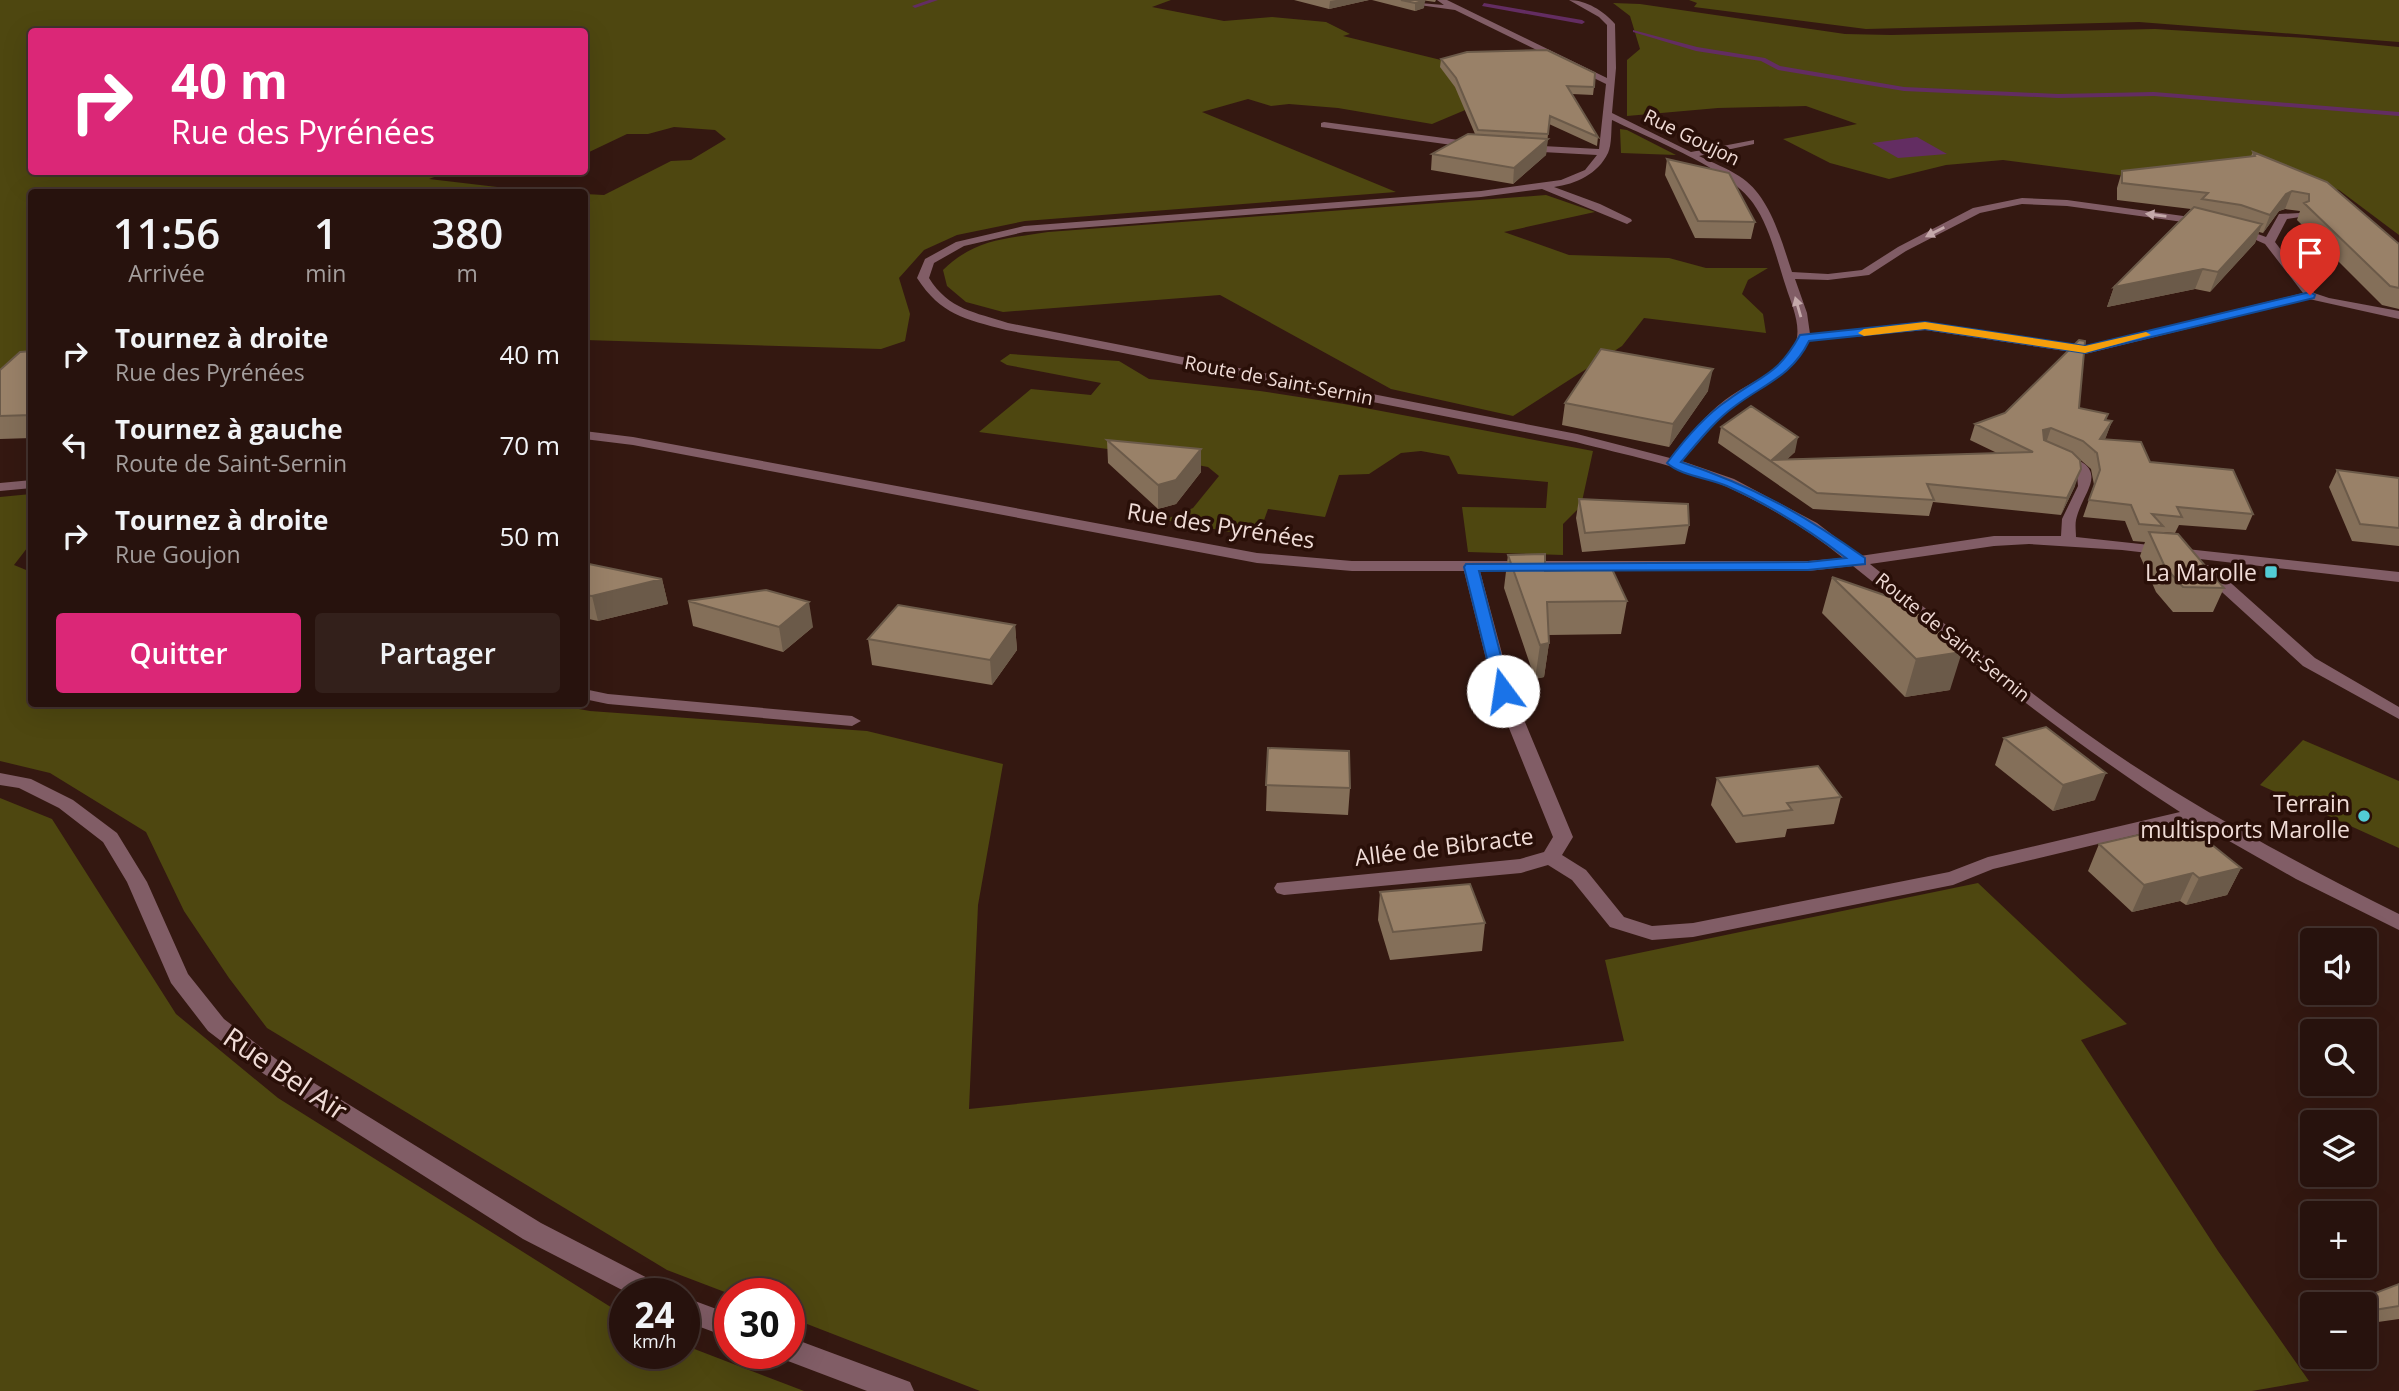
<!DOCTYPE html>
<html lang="fr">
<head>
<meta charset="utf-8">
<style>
  :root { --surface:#27120d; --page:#33201b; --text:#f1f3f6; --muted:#a49e9d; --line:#43322e; --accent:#db2777 }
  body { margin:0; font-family:"Open Sans",sans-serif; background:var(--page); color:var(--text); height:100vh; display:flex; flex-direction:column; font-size:26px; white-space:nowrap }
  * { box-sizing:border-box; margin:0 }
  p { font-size:23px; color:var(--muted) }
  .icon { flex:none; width:38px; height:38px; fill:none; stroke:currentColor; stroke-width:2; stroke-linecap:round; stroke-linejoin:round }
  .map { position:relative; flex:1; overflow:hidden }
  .details { position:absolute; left:28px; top:189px; width:560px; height:518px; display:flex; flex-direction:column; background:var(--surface); border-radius:7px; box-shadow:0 7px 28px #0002,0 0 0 2px var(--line) }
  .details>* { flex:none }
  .banner { position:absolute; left:28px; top:28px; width:560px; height:147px; border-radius:7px; box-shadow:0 7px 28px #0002,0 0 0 2px var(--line); background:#db2777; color:#fff; overflow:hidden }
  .controls { position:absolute; left:2300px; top:928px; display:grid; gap:14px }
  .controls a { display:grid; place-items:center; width:77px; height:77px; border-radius:7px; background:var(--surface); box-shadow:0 7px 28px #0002,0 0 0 2px var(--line); font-size:35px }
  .speed { position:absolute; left:609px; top:1278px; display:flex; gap:14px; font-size:35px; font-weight:700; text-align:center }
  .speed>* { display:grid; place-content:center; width:91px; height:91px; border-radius:50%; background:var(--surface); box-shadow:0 7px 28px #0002,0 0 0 2px var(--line); line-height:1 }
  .speed small { font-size:18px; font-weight:400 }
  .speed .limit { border:10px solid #d22; background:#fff; color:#111 }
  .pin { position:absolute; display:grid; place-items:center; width:60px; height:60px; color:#fff; margin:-72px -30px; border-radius:50% 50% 50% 0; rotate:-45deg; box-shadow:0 0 7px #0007 }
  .pin .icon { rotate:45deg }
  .me { position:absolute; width:77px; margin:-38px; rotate:346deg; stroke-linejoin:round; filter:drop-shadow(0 0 5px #0008) }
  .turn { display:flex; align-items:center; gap:24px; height:147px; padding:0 28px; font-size:32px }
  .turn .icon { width:91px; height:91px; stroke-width:2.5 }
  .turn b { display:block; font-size:49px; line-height:60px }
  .eta { display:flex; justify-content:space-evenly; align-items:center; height:119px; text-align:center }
  .eta b { font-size:42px; font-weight:600; line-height:49px }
  .cta { display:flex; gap:14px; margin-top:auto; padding:14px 28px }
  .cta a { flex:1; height:80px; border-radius:7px; background:var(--accent); color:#fff; font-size:28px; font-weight:600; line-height:80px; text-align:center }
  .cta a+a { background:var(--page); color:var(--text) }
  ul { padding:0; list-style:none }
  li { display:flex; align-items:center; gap:21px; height:91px; padding:0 28px }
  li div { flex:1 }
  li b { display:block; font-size:26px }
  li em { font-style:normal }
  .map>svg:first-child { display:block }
</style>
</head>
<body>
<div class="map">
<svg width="2399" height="1391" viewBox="0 0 2399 1391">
  <rect width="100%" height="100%" fill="#341811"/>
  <path fill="#4e4710" d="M0,0h1171l-19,7 72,14 48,-4 54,5 24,12 -7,2 98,24 29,48 -38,16 -94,-16 -49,-4 -18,2 -23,-7 -46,13 194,80 -371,29 -68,14 -33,15 -25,28 11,36 -5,27 -24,8 -296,-9v-146l19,1 67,-34 20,-1 35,-21 -11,-9 -41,-3 -26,7h-21l-42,20 -1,-122h-552v140h415l-18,7 93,11 -4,2h-486l-1,178 -31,2z
    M1689,0h710v42l-260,-20 -273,7 -172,-22 3,-4z
    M1613,3l27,1 205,30 46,1 264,-6 151,9 93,9v188l-60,-45 -40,-14 -150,3 -146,-19 -57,5 -57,14 -59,-16 -47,-24 74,-15 -51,-18 -88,2 -91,8v-56l13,-11 -10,-33z
    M1620,129l7,1 49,25 -55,-2z
    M1546,195l49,17 -91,20 65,23 100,3 37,10h62l-20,12 -6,14 21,20 3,19 -122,-15 -22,28 -109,70 -122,-27 -171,-94 -217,17 -37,-10 -19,-16 -4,-16c33,-32 63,-31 105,-38z
    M1010,354l109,7 30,18 111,12 84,13 249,47 -12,55 -18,18v31l-95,-3 -6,-45 84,1 2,-26 -90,-8 -9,-18 -28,-5 -20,2 -32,21 -30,1 -14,42 -57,-8 -10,28 -94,-17 29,-12 26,-32 -11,-9 -85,-16 -144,-19 52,-43 60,6 10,-12 -94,-18 -7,-4z
    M31,494v49l-17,22 17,7 1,132h519l39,7 277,20 136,33 -25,141 -9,204 655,-68 -19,-81 373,-77 149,141 -46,16 137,211 91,130 -57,10h-1272l-191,-74v-24l-59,1 -63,-24 -400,-242 -38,-50 -45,-67 -38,-79 -96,-59 -50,-12v-264z
    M2303,740l96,41v67l-139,-63z
    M0,798l52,21 124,195 102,84 347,218v37h59v-8l120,46h-804z"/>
  <path fill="#632d62" d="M1917,137l30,17 -49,4 -26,-15z"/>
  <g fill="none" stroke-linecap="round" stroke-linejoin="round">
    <path fill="#632d62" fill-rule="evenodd" d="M929,0h9l-23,8 -3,-2z
      M1484,3l98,17 3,2 -3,2 -100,-18z
      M1633,30l64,17 68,11 15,8 124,21 154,7 96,-2 245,20v4l-245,-20 -96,2 -154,-7 -126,-21 -17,-9 -65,-10 -63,-19z"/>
    <path fill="#815d66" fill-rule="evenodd" d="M1383,0l61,5 -7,-5h10l160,78v-53l-8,-8 -30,-17c17,0 35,11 46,24l1,44 -4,45 79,39 63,-12v4l-55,12c14,7 28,12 40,20 31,19 42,64 53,96l36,2 34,-4 36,-23 75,-39 49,-10 45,2 138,19 5,3 -5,3 -138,-19 -45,-2 -42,9 -74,38 -37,24 -41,5 -33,-1 12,34 3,21 115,-12 160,24 218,-53 -38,-49 -34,-15 5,-3 30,11 13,-23 21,-1v4l-13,2 -12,23 39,51 15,5 70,13v8l-90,-20 -224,55 -160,-24 -116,11c-17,36 -45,42 -74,64 -20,16 -36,37 -53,56l52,18 83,44 43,33 134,-20h67l1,-17 16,-33 -1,-11 -23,-17 7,-4c54,14 21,37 15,66 -1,5 0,12 0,17l323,35v10l-277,-32 -93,-6 -35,2 -124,18c86,68 170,140 261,200 86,56 176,104 268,150v16l-103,-51 -102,-58 -201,48 -40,16 -260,52 -41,3 -42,-13 -38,-47 -24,-15 -27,8 -237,22 -7,-2 -3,-5 3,-5 243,-24 24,-7 9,-15 -59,-146 -30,-120h-112l-95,-8 -624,-118 -49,-6v-8l49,6 624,116 95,8h456l35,-3c-36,-29 -76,-53 -118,-72 -47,-21 -100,-31 -149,-44l-570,-112c-41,-11 -65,-15 -89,-52l8,-19 31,-17 68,-16 457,-35 80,-11 24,-10 12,-15 -75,-4 -5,-3 5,-3 77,4 7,-65 -151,-74zM1612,120c39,19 118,49 141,83 17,24 24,57 33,84 6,19 18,43 7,62 -16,26 -45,33 -68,51 -21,16 -38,38 -55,58l-93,-24 -569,-111c-33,-11 -59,-13 -79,-45l5,-15 30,-17 60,-14 457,-35 61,-8 85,35 5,-3 -1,-2 -31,-15 -46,-17c22,-3 44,-13 54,-34 4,-9 3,-23 4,-33zM1853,566c107,86 212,172 327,246l-192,45 -39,15 -256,51 -41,3 -28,-9 -38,-47 -24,-15 11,-18 -61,-146 -32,-120h328z
      M1324,122l150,20 5,3 -5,3 -153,-21v-4z
      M32,480v8l-32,3v-8z
      M2207,565l6,2 102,91 84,49v12l-96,-53 -102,-93 -2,-3z
      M584,689l24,5 244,22 9,5 -9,5 -244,-22 -24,-5z
      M0,773l31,6 42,21 44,33 30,49 41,92 36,45 56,43 261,161 120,62 4,8h-37l-105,-54 -259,-165 -56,-43 -37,-48 -44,-101 -24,-40 -44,-34 -40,-20 -19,-3z
      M684,1297l46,17v24l-46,-17z
      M789,1337l121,45 4,9h-47l-87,-33 -3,-5h12z"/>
  </g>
  <path fill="#846f59" d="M1294,0h75l-40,9z
    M1372,0h64l-1,2 -14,-2 3,8 -9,3z
    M1441,59l153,28 -1,8 -21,-1 26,43 -1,9 -48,-22 -3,31 -33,29 -82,-14 1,-16 43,-20 -20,-47 -15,-20z
    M2253,152l146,92v65l-17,-4 -85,-85 3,-9 -15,-2 -6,2 -16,22 -4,-1 -4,11 -45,49 -15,-3 -88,18 7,-20 77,-78 -74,-9v-12l5,-17 129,-15z
    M1667,159l88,63 -4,17 -56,-1 -30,-63z
    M32,351v87l-32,1v-69z
    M1708,391l-39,56 -107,-22 3,-22z
    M2079,408l27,12 6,1 -7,18 148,75 -7,16 -67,-5 -4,8 -14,-1 63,56 -11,24h-40l-17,-20 -16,-36 5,-14 -12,-1 -8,-20 -42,-4 11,-32 -3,-16 -16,-14v31l-14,29 -128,-13 -4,14 -116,-7 -95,-66 3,-16 74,25 -8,7 210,-6 -27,-13 5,-16z
    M1107,440l94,32 -25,32 -18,5 -50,-46z
    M2337,470l62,8v68l-47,-5 -23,-54z
    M1579,499l110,26 -4,19 -103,8 -6,-34z
    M1508,555l37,16 82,30 -6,33 -72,1v8l-5,34 -9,2 -31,-91z
    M584,563l78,16 6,25 -70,17 -14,-3z
    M1832,577l118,113 -45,7 -83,-84z
    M688,601l125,26 -30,25 -90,-26z
    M1015,625l2,25 -25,35 -120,-20 -4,-26z
    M2004,738l91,62 -42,11 -58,-46z
    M1268,748l82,40 -2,27 -82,-4z
    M1717,778l124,19 -7,27 -47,5 -2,8 -49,6 -25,-38z
    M2099,844l142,24 -14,27 -41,10 -6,-4 -48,11 -44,-41z
    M1380,892l105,31 -3,28 -92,9 -12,-40z
    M2399,1284v35l-35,5 -1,-20 7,-9z"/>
  <path fill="#6b5a49" d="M1336,0h33l-40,9 1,-8z
    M1425,1l-1,7 -9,3v-8z
    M1548,139l-2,16 -33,29 1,-16z
    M2292,191l-7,18 -6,2 -16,22 7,-18 16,-21z
    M2262,224l-7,19 -45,49 8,-20z
    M2203,269l-8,20 -88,18 7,-20z
    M1713,369l-5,22 -39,56 4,-23z
    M2112,421l-6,16 -12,17 6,-15z
    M2051,428l-5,15 -8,2 5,-15z
    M1798,437l-3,15 -16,15 -7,-7z
    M1201,449v23l-25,32 -18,5v-24z
    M2081,469l-6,17 -14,29 6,-17z
    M662,579l6,25 -70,17 -6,-25z
    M809,602l4,25 -30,25 -4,-25z
    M1015,625l2,25 -25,35 -2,-25z
    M1549,643l-5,34 -9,2 5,-34z
    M1962,652l-12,38 -45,7 11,-38z
    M2106,773l-11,27 -42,11 10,-26z
    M2241,868l-14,27 -41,10 13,-27z
    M2193,873l-13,28 -48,11 12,-27z"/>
  <path fill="#998168" stroke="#6b5a49" stroke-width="2" d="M1401,0h16l8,1 -10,2z
    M1547,50l48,23 -1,14 -27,-1 31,51 -48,-21 -2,18 -70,-4 -22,-52 -15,-19 26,-7z
    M1468,134l80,5 -34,29 -82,-14z
    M2253,152l74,30 72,62v44l-9,-2 -86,-83 5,-2v-7l-17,-3 -6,3 -16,21 -29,-10 -39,-6 6,-6 -86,-10v-12l133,-15z
    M1667,159l62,14 26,49 -57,-1z
    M2194,207l68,17 -44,48 -15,-3 -89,18z
    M2079,340l6,1 -6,67 29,6 -3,6 7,1 -12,18 41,3 9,20 83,8 20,44 -76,-7 5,10 -30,-3 11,12 -24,-2 -8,-19 -42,-5 11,-30 -3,-17 -14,-12 -32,-13 -8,2 1,10 28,12 8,8 1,9 -14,29 -140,-14 7,16 -117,-7 -96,-66 30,-21 47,31 -26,23 261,-8 -58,-28 30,-11z
    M1601,349l112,20 -40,55 -108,-21z
    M32,351v64l-32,1v-46l20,-18z
    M1107,440l94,9 -25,31 -18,5z
    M2337,470l62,8v50l-39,-4z
    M1579,499l109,5 1,21 -104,8z
    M2149,532l29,2 46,54 -41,-1 -18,-20z
    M1545,554v17l67,-2 15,32 -80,1 2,41 -9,2 -32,-90z
    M584,563l78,16 -70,17 -8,-1z
    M1832,577l78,27 52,48 -46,7z
    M766,590l43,12 -30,25 -91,-26z
    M898,605l117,20 -25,35 -122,-21z
    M2046,727l60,46 -43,12 -59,-47z
    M1268,748l81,3 1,37 -84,-3z
    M1818,766l23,31 -54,6 5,7 -49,6 -26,-38z
    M2186,824l55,44 -42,10 -6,-5 -49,12 -45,-41z
    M1470,884l15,39 -92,9 -13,-40z
    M2399,1284v22l-25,4 -4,-15z"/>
  <defs><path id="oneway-solid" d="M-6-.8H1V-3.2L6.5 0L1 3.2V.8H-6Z" transform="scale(1.75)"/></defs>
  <g fill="#c4a9aa">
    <use href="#oneway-solid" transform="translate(2156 215) rotate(-172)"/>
    <use href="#oneway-solid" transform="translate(1935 232) rotate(153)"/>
    <use href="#oneway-solid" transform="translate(1798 307) rotate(-106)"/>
  </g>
  <path fill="#1a73e8" stroke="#114b97" stroke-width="2" d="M2310,292l5,3 -1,3 -229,55 -160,-24 -116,12c-17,35 -45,43 -74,65 -21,15 -37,36 -54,56 72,24 122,52 184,96v6l-57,6 -329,1 31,120 -7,5 -8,-5 -31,-124 2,-3 342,-2 38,-4c-37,-28 -76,-53 -119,-72 -18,-8 -46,-10 -60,-23 17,-23 37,-47 61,-63 35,-26 49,-24 72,-65l125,-13 160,24z"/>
  <path fill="#f59e0b" d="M1925,322l160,24 61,-14 5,3 -66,18 -160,-24 -61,7 -6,-3 6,-4z"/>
  <g fill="#52ccd5" stroke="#290f08" stroke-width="2.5">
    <rect x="2264" y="565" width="14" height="14" rx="3.5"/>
    <circle cx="2364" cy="816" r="7"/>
  </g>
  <g text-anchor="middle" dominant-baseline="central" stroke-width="7" stroke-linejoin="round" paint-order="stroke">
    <g font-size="19" fill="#f0dcd7" stroke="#290f08">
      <text transform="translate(1692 137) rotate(26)">Rue Goujon</text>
      <text transform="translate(1279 380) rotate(11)">Route de Saint-Sernin</text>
      <text transform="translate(1953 637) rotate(39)">Route de Saint-Sernin</text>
    </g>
    <g font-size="23" fill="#f0dcd7" stroke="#290f08">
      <text transform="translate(1221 525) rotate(9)">Rue des Pyrénées</text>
      <text transform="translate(1444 846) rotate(-7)">Allée de Bibracte</text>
    </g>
    <g font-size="23" fill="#f0dcd7" stroke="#290f08" text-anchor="end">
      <text x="2257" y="572">La Marolle</text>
      <text x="2350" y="803">Terrain<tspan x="2350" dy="26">multisports Marolle</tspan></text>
    </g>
    <g font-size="28" fill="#f0dcd7" stroke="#290f08">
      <text transform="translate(286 1073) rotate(34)">Rue Bel Air</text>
    </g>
  </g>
</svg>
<div class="controls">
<a><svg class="icon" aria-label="sound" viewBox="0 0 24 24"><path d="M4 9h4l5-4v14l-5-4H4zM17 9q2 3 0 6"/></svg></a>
<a><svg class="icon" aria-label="search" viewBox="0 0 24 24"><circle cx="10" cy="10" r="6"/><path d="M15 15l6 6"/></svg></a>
<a><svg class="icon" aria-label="layers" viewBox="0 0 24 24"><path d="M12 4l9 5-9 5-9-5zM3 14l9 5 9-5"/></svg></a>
<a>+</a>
<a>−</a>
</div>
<div class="speed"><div>24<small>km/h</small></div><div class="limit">30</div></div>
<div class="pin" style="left:2310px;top:295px;background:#d93025"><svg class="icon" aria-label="arrive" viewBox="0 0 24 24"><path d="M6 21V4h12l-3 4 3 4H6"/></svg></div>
<svg class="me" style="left:1503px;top:691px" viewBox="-20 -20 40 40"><circle r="19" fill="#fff"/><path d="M0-13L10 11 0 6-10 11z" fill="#1a73e8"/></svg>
<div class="banner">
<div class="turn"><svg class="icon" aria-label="right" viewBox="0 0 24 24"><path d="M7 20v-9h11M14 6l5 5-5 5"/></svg><div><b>40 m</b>Rue des Pyrénées</div></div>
</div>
<section class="details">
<div class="eta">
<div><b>11:56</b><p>Arrivée</p></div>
<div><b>1</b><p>min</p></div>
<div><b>380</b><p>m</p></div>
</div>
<ul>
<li><svg class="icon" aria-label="right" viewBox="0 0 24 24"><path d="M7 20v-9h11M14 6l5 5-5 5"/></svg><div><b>Tournez à droite</b><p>Rue des Pyrénées</p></div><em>40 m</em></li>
<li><svg class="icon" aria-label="left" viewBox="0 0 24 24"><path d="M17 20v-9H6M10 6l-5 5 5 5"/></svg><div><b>Tournez à gauche</b><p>Route de Saint-Sernin</p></div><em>70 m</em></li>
<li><svg class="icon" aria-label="right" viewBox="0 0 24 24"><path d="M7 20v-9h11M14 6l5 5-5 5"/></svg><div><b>Tournez à droite</b><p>Rue Goujon</p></div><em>50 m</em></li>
</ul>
<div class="cta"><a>Quitter</a><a>Partager</a></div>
</section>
</div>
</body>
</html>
